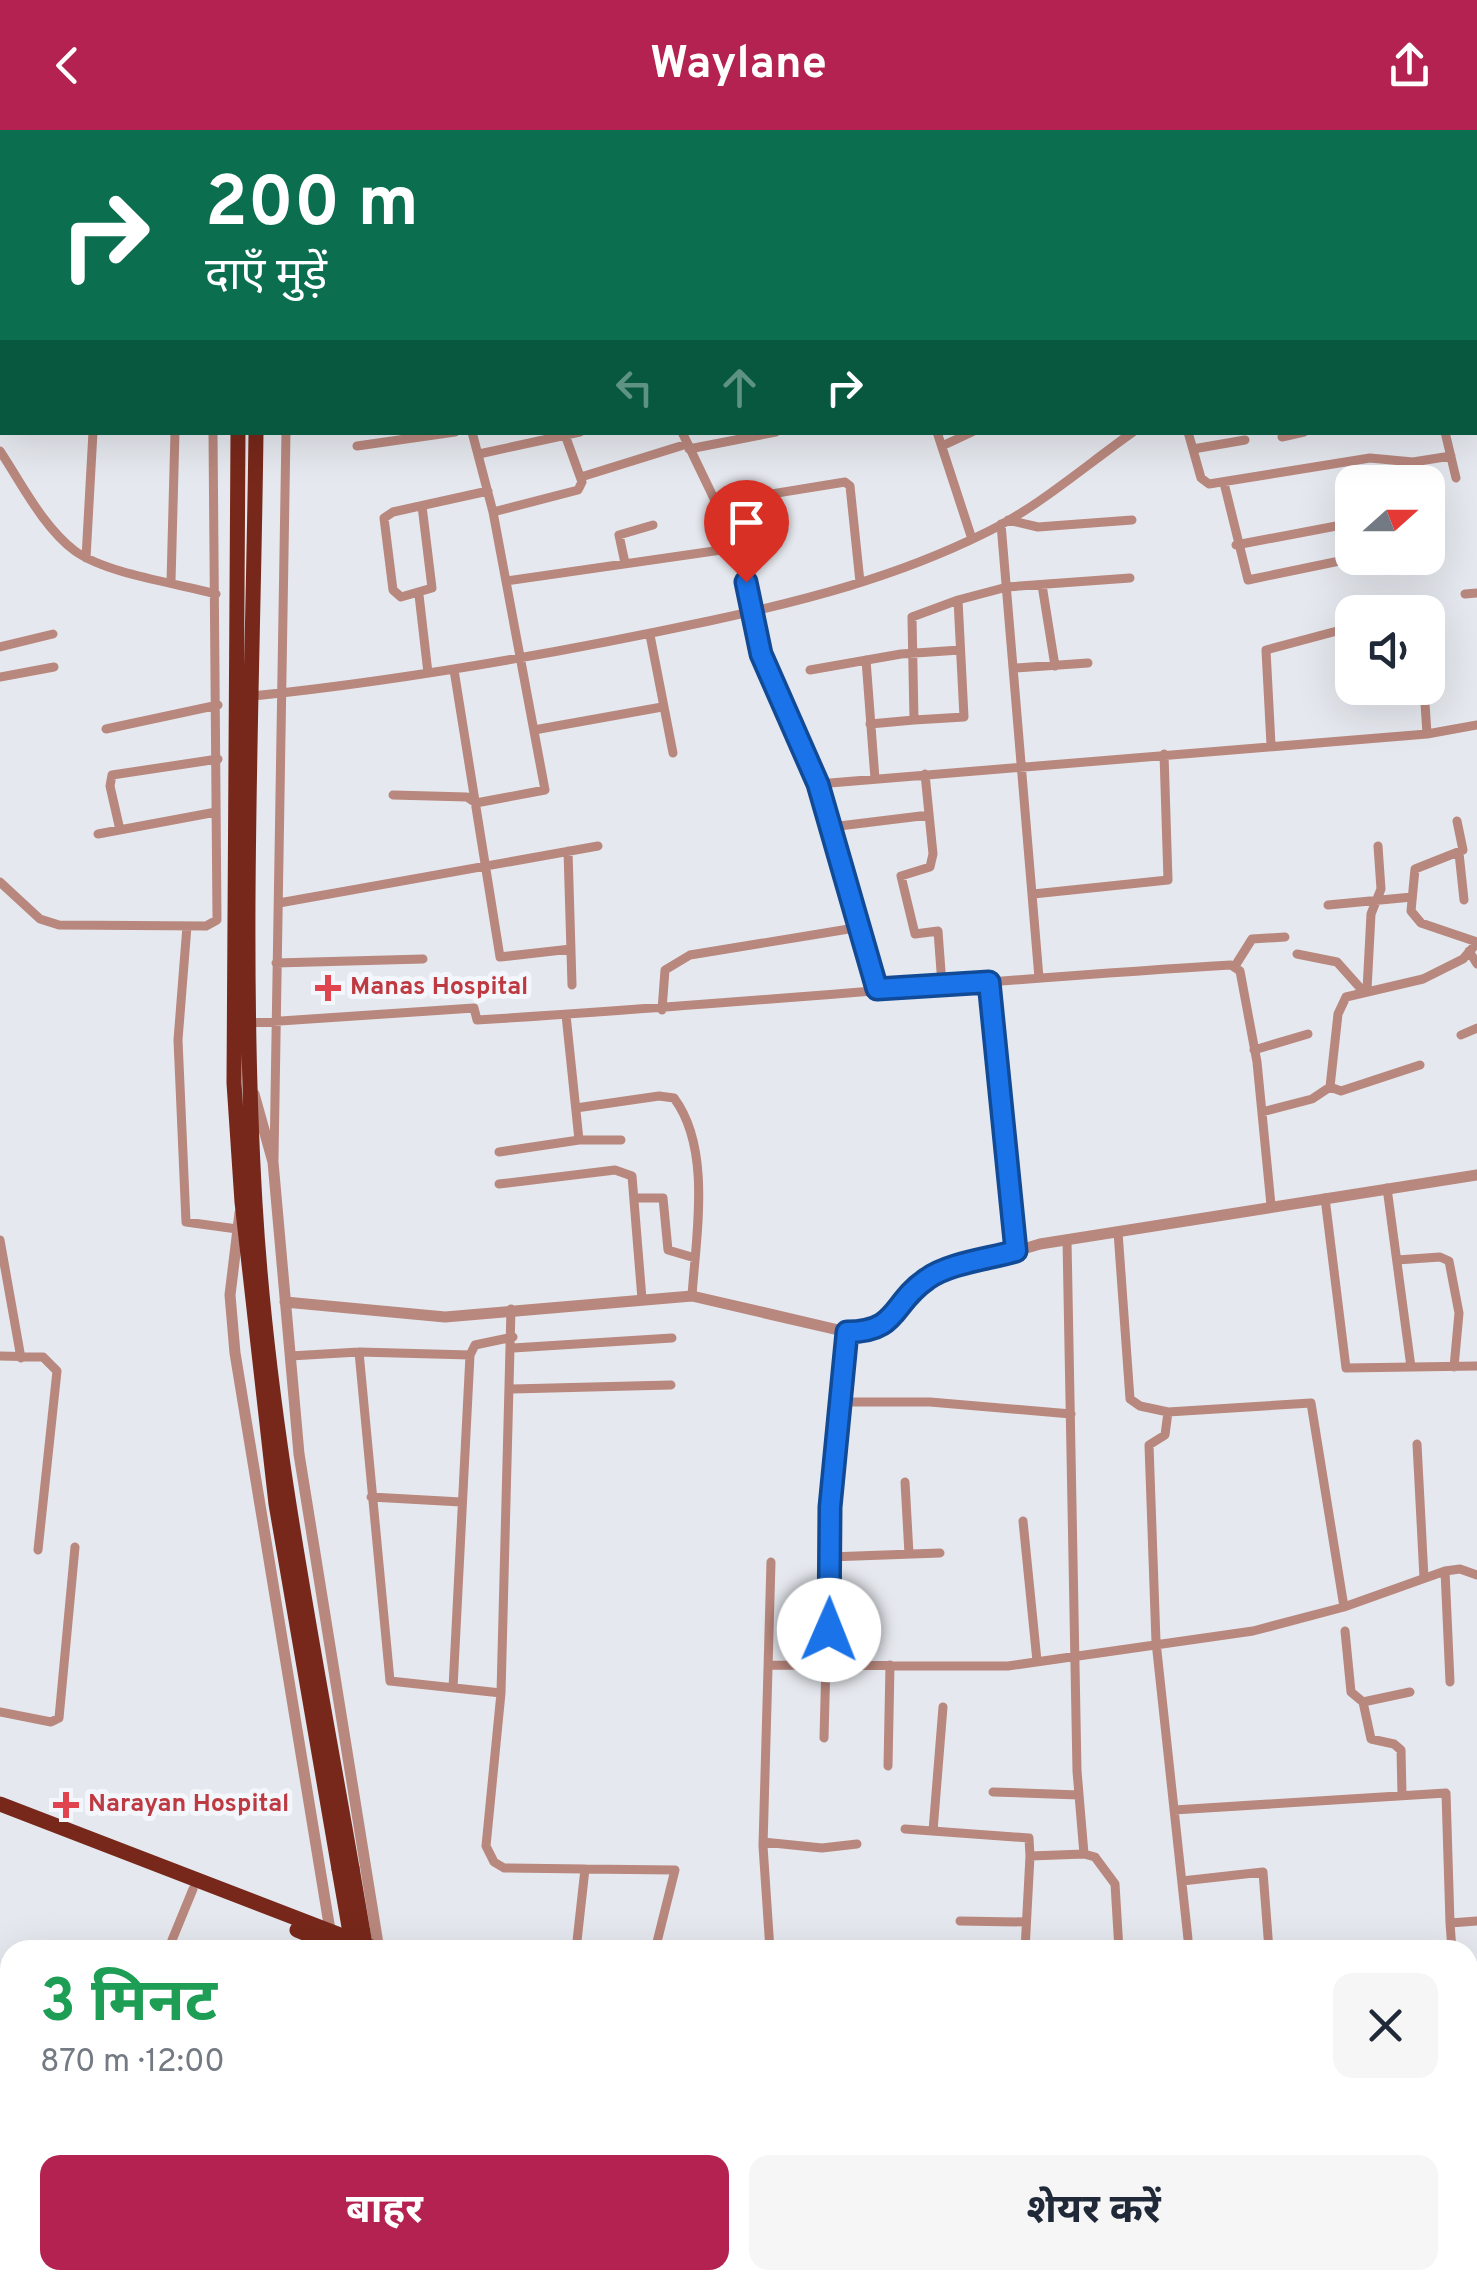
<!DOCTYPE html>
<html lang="hi">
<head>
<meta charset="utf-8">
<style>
  :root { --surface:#fff; --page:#f6f6f7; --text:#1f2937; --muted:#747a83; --accent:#b32251 }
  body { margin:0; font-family:Overpass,"Noto Sans Devanagari",sans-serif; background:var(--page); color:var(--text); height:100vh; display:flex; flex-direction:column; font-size:38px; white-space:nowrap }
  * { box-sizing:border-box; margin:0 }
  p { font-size:32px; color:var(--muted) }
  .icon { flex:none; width:55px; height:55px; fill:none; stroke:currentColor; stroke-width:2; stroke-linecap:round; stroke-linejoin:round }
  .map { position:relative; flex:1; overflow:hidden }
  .side { position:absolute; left:0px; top:1810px; width:1478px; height:350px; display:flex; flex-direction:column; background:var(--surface); border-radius:30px 30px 0 0; box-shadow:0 10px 40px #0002 }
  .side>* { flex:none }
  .banner { position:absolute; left:0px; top:0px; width:1478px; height:305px; box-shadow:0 10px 40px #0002; background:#0b6e4f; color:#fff; overflow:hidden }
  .needle { width:65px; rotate:69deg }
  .tools { position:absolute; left:1335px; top:335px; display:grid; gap:20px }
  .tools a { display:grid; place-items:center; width:110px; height:110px; border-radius:20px; background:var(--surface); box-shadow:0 10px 40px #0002; font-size:50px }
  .pin { position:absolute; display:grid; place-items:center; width:85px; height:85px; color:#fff; margin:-102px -42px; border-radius:50% 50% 50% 0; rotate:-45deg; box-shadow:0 0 10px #0007 }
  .pin .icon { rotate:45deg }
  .me { position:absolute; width:110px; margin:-55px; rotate:1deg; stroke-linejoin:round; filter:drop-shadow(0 0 8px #0008) }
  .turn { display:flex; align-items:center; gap:35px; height:210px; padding:0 40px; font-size:45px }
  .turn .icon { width:130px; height:130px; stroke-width:2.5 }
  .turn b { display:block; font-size:70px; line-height:85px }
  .lanes { display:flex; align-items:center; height:95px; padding:0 40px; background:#0003; justify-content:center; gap:50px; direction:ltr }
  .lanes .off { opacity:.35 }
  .round { display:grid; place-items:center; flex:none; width:105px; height:105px; border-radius:20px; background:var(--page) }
  .head { display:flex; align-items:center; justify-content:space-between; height:170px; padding:0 40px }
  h1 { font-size:60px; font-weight:700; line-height:75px; color:#1e9e55 }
  .action { display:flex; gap:20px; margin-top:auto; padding:20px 40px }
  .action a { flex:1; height:115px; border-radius:20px; background:var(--accent); color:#fff; font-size:40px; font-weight:700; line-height:115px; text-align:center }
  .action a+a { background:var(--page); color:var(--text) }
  header { display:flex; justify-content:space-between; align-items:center; height:130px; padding:0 40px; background:var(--accent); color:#fff; font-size:45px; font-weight:700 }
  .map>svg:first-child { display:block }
</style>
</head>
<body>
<header><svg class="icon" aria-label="back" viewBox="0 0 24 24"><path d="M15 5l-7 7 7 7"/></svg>Waylane<svg class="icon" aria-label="share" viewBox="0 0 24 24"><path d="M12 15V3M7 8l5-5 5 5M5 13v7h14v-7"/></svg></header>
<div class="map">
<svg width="1477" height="2160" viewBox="0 0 1477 2160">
  <rect width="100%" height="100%" fill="#e5e8ee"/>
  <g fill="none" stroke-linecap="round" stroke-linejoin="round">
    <path stroke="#b8877d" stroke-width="9" d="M422,0l1,2
      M505,0l1,2
      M644,0l5,2
      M931,0v2
      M1463,0l2,2
      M104,2v-2
      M207,2v-2
      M290,2v-2
      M393,2l5,-2
      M750,2l1,-2
      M1083,2l16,-2
      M1254,2l4,-2
      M1475,14l2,2
      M0,32h2
      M1475,124l2,-1
      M0,158h2
      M1475,237h2
      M0,257h2
      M682,302l37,77 27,73 15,72 57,130 609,-50 50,-9
      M937,302l35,107
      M1188,302l13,46 8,6 161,-26 43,4 38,-6
      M1445,302l11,46
      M1282,307l22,-5
      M357,316l98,-14
      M942,316l30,-14
      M689,319l87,-17
      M1193,319l52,-9
      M0,321c22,33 43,76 75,100 32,23 101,32 141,43
      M479,324l101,-22
      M581,347l106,-33
      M1224,353l24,97 106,-22
      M716,373l129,-21 5,4 10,96
      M422,376l10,82 -31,9 -8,-7 -9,-72 9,-6 95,-21
      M493,382l85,-22 4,-8 -18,-50
      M1008,390l30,7 94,-7
      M1001,394l38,454
      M1236,415l116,-22
      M86,428l7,-126
      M625,433l-6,-28 34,-10
      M506,451l229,-33
      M171,452l4,-150
      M1042,455l13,81
      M1465,464l12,-1
      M419,465l9,78
      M958,470l-46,17 2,103 50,-3 -6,-117 49,-13 123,-9
      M650,505l23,118
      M0,517l53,-13
      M866,530l9,119
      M1015,538l73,-5
      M454,540l46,287 71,-8
      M810,540l91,-16 59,-4
      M0,547l54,-10
      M1424,558l3,46
      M253,566c154,-16 305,-43 456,-75 94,-20 187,-44 274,-87 53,-25 102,-68 150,-102
      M870,594l44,-4
      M106,599l112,-24
      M534,600l128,-23
      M1271,615l-5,-95 86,-23
      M925,644l8,80 -3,13 -29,9 14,58 23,-3 4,54
      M818,654l13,43
      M393,665l74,2 9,6 69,-13 -52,-278 -21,-80
      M1457,691l6,29 -48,19 -4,42 10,12 56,19
      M120,700l-10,-44 2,-11 106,-16
      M98,704l118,-22
      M568,721l4,134
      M1459,723l5,47
      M0,752l40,37 19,6 147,1 11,-6 -4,-488
      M1033,764l135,-14 -4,-126
      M279,773l319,-57
      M1328,775l84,-8
      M187,796l-9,114 8,182 51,7
      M1469,821l8,13
      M1297,824l40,8 25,28
      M276,833l147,-4
      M1235,836l17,-27 33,-2
      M989,852l27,269
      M877,859l-46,-162 98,-12
      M1367,860l4,-76 10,-25 -3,-43
      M662,880l3,-40 25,-15 171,-28
      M566,885l13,125
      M251,893l223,-15 3,12c252,-15 502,-40 754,-55l9,6 17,91 14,143
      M1461,905l16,-7
      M1254,920l54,-16
      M1330,957l11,4 79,-26
      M576,978l83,-12 15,2c38,51 22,137 18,198
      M1262,982l50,-13 18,-12 8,-73 8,-17 77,-18 40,-20 14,-16
      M499,1022l80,-12h42
      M274,1029l12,-727
      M499,1054l116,-14 17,6 10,123
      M1387,1058l24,179
      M636,1068h27l5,52 27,8
      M1325,1068l21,170 131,-2
      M1118,1102l12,167 10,7 28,6 -3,23 -16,10 7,197 32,297
      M0,1110l21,118
      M1067,1110l10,531 7,83 11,3 20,27 4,66
      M1397,1130l43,-3 9,4 10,52 -5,54
      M511,1179l-10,384 -15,153 8,16 10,6 81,1
      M513,1218l159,-10
      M359,1222l31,329 111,12
      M470,1225l5,-10 38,-8
      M0,1226l43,1 14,14 -19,179
      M290,1226l69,-4 111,3 -17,333
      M512,1259l159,-4
      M840,1272h90l141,12
      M1168,1282l143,-9 33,204
      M1417,1314l7,134
      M905,1352l4,72
      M371,1367l90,5
      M1023,1391l14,140
      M829,1427l111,-4
      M1445,1441l5,111
      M1345,1501l6,61 12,10 8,37 23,5 7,6 1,44
      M771,1535l237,1 245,-35 91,-24 101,-36 15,-2 17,6
      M1363,1572l47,-10
      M0,1582l51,10 8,-4 16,-171
      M824,1608l6,-231 17,-175
      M888,1636l2,-101
      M993,1662l86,3
      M1174,1680l272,-17 4,130 27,-2
      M905,1699l124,9 1,18
      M933,1701l10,-124
      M763,1712l59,6 35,-4
      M1182,1751l81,-9 6,78
      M960,1791l66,1
      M1450,1793l2,27
      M168,1820l25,-61
      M576,1820l9,-81 90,1 -20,80
      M770,1820l-7,-104 8,-284
      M1025,1820l5,-94 54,-2
      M0,2123l10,-3
      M599,2150l1,10
      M831,2150l39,10
      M1441,2150l8,10
      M167,2160l2,-10
      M800,2160l2,-10
      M925,2160l2,-10
      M1111,2160l2,-10"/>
    <path stroke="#b8877d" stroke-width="11" d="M254,964l19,68 26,292 80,496
      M240,1083l-10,82 5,58 96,583
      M285,1172l160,15 247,-21 155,36h25l17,-10 40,-45 111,-33 437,-69
      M1468,1875l9,-1
      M1468,2045l9,-10
      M388,2150l2,10
      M439,2150l2,10
      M996,2150l18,10
      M1020,2150l17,10
      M1353,2160l10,-10"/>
    <path stroke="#77281a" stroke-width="15" d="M239,2v-2
      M259,2v-2
      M238,302l-4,651 8,119 34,302 63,365
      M256,302c-3,255 -16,517 -1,771 13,224 59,445 97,665
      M0,1674l379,146
      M297,1800l49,20
      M410,2150l3,10
      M424,2150l2,10"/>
    <path stroke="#77281a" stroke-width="15" d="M352,1738l14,82
      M339,1739l14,81"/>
  </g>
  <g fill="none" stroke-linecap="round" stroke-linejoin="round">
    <g stroke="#114b97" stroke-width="25">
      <path id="route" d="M746,452l15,72 57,130 59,205 112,-7 27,269c-27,8 -67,12 -89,28 -36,24 -28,53 -80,53l-17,175 -1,123"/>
    </g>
    <use href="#route" stroke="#1a73e8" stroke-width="18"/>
  </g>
  <g fill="#e0444e" stroke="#f3f6fb" stroke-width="4">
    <path d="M323 843h10v10h10v10h-10v10h-10v-10h-10v-10h10z"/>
    <path d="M61 1660h10v10h10v10h-10v10h-10v-10h-10v-10h10z"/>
  </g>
  <g text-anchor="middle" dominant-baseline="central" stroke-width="10" stroke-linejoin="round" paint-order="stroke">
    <g font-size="25" font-weight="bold" fill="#be3a42" stroke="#f3f6fb" text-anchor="start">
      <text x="350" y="858">Manas Hospital</text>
      <text x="88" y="1675">Narayan Hospital</text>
    </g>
  </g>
</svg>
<div class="tools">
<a><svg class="needle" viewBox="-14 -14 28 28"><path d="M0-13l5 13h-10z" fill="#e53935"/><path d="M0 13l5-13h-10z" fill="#747a83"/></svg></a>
<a><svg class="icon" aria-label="sound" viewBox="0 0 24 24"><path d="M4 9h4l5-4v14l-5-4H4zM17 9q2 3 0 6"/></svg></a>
</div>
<div class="pin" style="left:746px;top:452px;background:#d93025"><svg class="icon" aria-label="arrive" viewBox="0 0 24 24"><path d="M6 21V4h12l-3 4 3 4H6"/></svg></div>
<svg class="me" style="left:829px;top:1500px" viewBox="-20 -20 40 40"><circle r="19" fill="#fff"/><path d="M0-13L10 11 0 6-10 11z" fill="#1a73e8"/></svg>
<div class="banner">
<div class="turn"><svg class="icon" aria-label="right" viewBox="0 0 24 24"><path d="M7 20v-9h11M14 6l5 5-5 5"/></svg><div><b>200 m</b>दाएँ मुड़ें</div></div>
<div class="lanes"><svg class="icon off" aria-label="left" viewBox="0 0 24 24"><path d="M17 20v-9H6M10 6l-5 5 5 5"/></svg><svg class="icon off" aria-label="ahead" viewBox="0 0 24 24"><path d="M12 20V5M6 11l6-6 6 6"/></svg><svg class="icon" aria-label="right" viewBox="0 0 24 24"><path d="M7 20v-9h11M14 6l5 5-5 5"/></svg></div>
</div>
<section class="side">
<div class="head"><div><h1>3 मिनट</h1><p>870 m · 12:00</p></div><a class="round"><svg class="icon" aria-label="close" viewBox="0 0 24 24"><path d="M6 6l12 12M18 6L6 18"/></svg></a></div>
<div class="action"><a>बाहर</a><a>शेयर करें</a></div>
</section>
</div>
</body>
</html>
